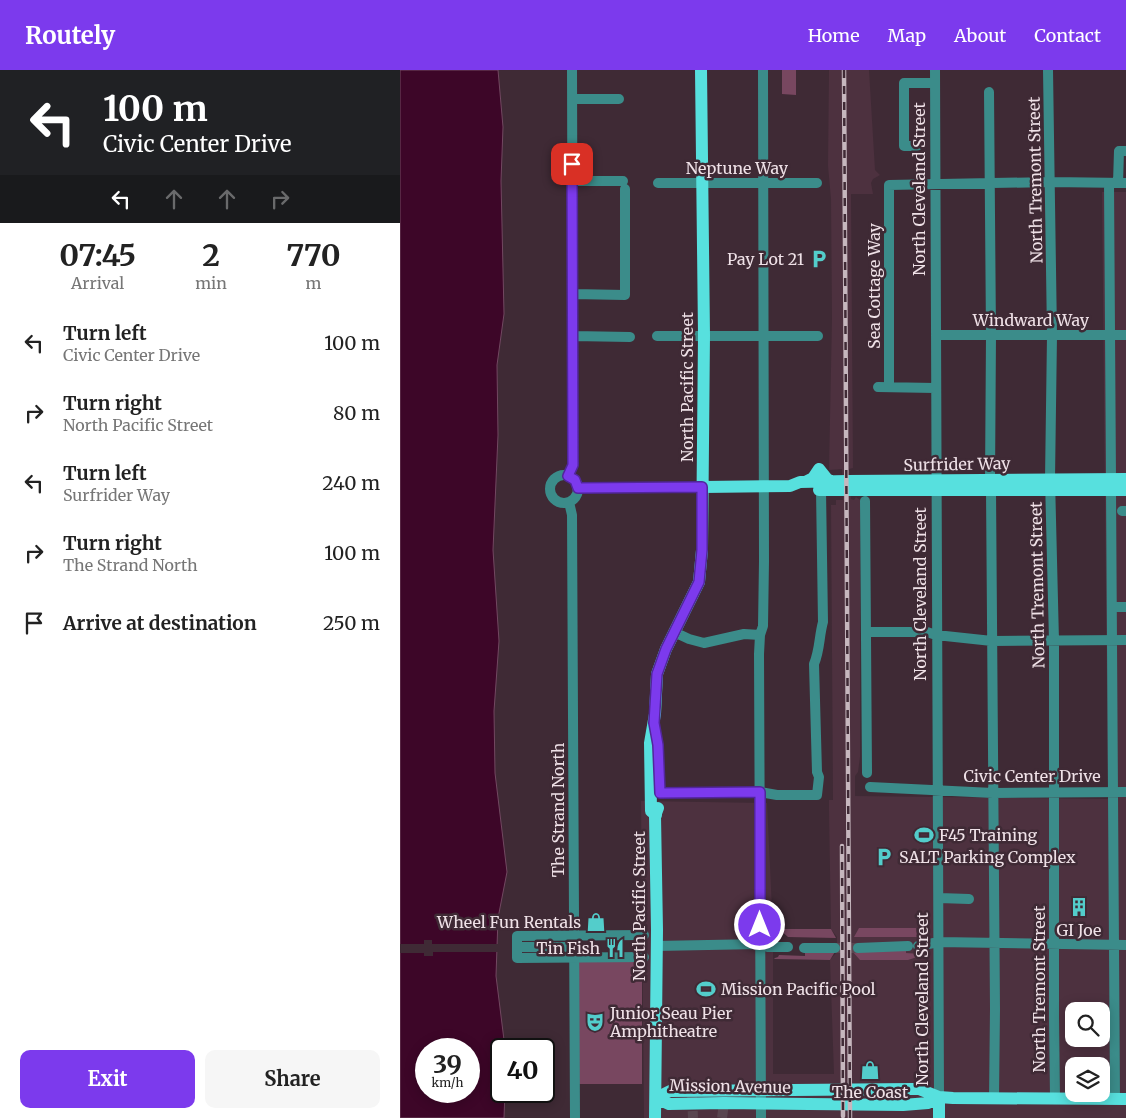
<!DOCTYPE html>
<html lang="en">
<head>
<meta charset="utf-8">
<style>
  :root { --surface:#fff; --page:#f6f6f6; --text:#222; --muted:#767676; --accent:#7c3aed }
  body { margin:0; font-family:Merriweather,serif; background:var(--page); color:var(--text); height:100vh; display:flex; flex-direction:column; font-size:19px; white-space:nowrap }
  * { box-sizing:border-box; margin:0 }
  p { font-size:16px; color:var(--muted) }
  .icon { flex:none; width:28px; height:28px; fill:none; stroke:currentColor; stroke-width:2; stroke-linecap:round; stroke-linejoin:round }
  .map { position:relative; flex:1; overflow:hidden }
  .panel { display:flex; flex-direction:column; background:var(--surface); width:400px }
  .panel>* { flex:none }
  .banner { background:#202124; color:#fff; overflow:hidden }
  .buttons { position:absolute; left:665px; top:932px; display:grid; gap:10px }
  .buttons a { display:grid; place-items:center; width:45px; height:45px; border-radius:10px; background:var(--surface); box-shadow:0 2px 12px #0003; font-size:25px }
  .speed { position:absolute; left:15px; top:968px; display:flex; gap:10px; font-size:25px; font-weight:700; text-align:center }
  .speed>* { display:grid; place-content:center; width:65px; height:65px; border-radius:50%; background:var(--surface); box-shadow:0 2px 12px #0003; line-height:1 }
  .speed small { font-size:12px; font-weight:400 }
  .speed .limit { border:2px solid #111; border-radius:8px; background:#fff; color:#111 }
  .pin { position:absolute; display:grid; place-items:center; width:42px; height:42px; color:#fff; margin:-21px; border-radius:10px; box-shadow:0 2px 8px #0006 }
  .me { position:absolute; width:55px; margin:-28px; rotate:0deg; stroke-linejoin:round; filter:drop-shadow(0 0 4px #0008) }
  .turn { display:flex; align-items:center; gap:18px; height:105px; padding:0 20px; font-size:22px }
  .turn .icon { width:65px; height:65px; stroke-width:2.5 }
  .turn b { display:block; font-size:35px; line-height:42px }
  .lanes { display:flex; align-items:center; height:48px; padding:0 20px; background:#0003; justify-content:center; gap:25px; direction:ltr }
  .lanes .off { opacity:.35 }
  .eta { display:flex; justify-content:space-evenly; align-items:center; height:85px; text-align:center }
  .eta b { font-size:30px; font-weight:700; line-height:35px }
  .button { display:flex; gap:10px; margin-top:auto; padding:10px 20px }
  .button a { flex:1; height:58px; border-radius:10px; background:var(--accent); color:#fff; font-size:20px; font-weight:700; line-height:58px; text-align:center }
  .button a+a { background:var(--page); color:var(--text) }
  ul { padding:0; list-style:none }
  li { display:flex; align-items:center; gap:15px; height:70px; padding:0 20px }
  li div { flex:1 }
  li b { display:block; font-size:19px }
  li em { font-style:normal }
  header { display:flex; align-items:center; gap:30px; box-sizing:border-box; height:70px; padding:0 25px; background:var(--accent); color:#fff }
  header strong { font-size:24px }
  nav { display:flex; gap:28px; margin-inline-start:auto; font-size:18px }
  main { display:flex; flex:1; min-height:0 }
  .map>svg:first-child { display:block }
</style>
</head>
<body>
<header>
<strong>Routely</strong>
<nav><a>Home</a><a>Map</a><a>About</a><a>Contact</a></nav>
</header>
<main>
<section class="panel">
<div class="banner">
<div class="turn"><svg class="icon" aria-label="left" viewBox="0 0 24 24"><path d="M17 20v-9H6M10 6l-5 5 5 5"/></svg><div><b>100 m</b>Civic Center Drive</div></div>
<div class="lanes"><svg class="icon" aria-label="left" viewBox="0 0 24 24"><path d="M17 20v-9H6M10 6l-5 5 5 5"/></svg><svg class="icon off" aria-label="ahead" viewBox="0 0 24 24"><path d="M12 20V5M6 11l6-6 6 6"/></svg><svg class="icon off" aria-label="ahead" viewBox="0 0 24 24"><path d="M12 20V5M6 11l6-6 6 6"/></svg><svg class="icon off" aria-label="right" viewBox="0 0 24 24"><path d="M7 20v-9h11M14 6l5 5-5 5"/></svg></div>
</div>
<div class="eta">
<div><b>07:45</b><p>Arrival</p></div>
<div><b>2</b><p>min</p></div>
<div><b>770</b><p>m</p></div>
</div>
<ul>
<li><svg class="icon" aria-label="left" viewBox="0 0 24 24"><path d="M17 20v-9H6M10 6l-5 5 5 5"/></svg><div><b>Turn left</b><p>Civic Center Drive</p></div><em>100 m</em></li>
<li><svg class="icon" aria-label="right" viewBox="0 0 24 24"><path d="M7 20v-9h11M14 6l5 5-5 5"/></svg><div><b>Turn right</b><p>North Pacific Street</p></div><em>80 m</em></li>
<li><svg class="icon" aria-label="left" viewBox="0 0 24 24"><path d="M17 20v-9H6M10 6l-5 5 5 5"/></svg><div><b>Turn left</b><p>Surfrider Way</p></div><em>240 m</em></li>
<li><svg class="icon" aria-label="right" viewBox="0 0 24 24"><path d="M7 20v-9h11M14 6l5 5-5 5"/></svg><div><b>Turn right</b><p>The Strand North</p></div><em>100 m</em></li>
<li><svg class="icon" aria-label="arrive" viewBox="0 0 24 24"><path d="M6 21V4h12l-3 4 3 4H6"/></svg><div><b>Arrive at destination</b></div><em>250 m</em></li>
</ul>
<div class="button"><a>Exit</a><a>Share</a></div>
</section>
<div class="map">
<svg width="726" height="1048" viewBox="0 0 726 1048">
  <rect width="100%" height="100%" fill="#3f2a35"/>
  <path fill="#4d313f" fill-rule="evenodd" d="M429,0h40l6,100 5,5 -7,4 -2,4 2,11h-22l2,274 -4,1 2,30 3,1 2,-3 4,3v257l-2,15 -3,4v20l253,3 -6,-607h24v926h-482l-3,-317 126,2 6,127v144h61l-4,-114 7,-8v-15l-6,-8 -2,-118v-11h4l-2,-295h5v-5h7l-1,-31 -13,1 3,-152 -1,-119 -3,-33zM674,941h27v28h-27zM674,996h27v28h-27z"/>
  <path fill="#784760" d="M382,0h14v25l-14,-1z
    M459,858h57l1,9h-63z
    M379,859h52l5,9 -48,-1z
    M405,879l31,1 -6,10 -56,-1 1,-1 3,-1 1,-2 26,1z
    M506,879v4l14,1v2l-12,4h-48l-8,-9z
    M178,891h64v123h-64z"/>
  <path fill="#3d0628" stroke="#724861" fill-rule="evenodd" d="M0,0h98l5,57 -2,54 3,133 -7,51 1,70 -5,115 6,91 -5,70 1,62 12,99 -9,46 -2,58 9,72 -4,1v42h4l-1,27h-104zM26,979h43v42h-43z"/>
  <path fill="#3f2a35" d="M24,870h8v4h67v8h-66v4h-9v-3h-24v-9h24z"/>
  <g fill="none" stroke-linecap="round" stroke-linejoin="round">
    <path stroke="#594550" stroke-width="10" stroke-dasharray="10 5" stroke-linecap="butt" d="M435,878h23
      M292,1026l1,22
      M322,1048l2,-15"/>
    <path stroke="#3b8c8a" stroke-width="10" d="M535,0l4,1027
      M648,0l4,265 -2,144 4,162v375l1,82
      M589,22l2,243 -1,145
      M172,29h47
      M517,76h-13v-63h31
      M172,111h51
      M258,113h159
      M709,113l2,296
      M718,113l1,-32h7
      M173,224l52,1v-106
      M536,265h190
      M173,266l57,1
      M257,266h161
      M478,317l57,1
      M489,317v-202l162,-3 75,1
      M150 419a14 14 0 1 1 28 0a14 14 0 1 1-28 0Z
      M169,406l4,-11v-62l-1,-333
      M177,418l126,-1
      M591,420l4,519 -1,90
      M711,420l4,609
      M465,431l2,272
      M169,432l3,13 3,603
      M722,441h4
      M713,537h13
      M274,562l15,7 15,4 40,-9 16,1
      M466,562h61l9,3 56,6 134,-1
      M470,717l123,6 133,-1
      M260,723l100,-1 17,3h40l2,-18 -2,-5 -3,-108c6,-14 5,-28 9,-42l-2,-132
      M539,828l30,1
      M256,876l104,-2 8,3h20
      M518,876l21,-4 187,3
      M117,877h57
      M404,878h31
      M458,878l50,-2
      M361,1048l-2,-464 1,-19 3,-9 1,-65 -1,-491"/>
    <path stroke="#57e0de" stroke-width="12" d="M407,411l6,-3 6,-9 8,10 6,3
      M303,417l87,-1 10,-4 47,-1 279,-2
      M419,420h307
      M256,745l-5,-4 -1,-68 5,-29 2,-40 9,-25 33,-67 3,-32 2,-215 -3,-265
      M539,1027v21
      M256,1028l14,-7 243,-2h6l20,8 14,1 173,1
      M256,1028l13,6 55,-1 179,2 25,-2 11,-6
      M255,1048l2,-188 -2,-114 3,-8"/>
    <g stroke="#c6b7be" stroke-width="4.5">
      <path id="rail" d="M444,0l6,1048
        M442,776l1,270"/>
    </g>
    <use href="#rail" stroke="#3f2a35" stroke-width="2.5" stroke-dasharray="8" stroke-linecap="butt"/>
    <path stroke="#3b8c8a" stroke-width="10" d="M244,887l-127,1v-22l127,-1"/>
  </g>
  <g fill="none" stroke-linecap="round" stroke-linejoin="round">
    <g stroke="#51269a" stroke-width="12">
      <path id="route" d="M172,94l1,301 -5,11 7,4 3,8 124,-1v63l-3,32 -33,67 -9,25 -3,49 4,22 2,48 100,-1v133"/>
    </g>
    <use href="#route" stroke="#7c3aed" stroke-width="9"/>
  </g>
  <defs>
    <g id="parking-bare" transform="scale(1.5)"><path d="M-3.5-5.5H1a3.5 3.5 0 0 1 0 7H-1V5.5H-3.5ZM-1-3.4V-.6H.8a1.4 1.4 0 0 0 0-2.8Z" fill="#53cdcb" stroke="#3f2a35" stroke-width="2.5" paint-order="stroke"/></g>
    <g id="stadium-bare" transform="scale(1.5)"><path d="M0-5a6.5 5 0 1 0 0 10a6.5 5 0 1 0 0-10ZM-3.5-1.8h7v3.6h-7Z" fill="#53cdcb" stroke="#3f2a35" stroke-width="2.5" paint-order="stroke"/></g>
    <g id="building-bare" transform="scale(1.5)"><path d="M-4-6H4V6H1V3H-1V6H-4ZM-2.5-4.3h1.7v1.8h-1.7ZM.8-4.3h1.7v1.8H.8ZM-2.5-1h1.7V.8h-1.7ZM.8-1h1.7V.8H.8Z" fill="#53cdcb" stroke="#3f2a35" stroke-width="2.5" paint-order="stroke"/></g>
    <g id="shop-bare" transform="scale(1.5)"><path d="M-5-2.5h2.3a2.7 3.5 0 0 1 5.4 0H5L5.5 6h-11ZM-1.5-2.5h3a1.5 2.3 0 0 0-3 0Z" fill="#53cdcb" stroke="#3f2a35" stroke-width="2.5" paint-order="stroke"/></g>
    <g id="restaurant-bare" transform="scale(1.5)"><path d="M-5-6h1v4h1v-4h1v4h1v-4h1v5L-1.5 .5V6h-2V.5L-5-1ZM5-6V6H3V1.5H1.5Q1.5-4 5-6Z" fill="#53cdcb" stroke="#3f2a35" stroke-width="2.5" paint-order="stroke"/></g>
    <g id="theatre-bare" transform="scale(1.5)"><path d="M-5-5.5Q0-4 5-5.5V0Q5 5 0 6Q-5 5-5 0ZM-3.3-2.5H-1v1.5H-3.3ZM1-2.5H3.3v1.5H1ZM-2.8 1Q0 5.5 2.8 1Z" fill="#53cdcb" stroke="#3f2a35" stroke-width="2.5" paint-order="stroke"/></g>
  </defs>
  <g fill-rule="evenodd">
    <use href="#parking-bare" x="419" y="189"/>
    <use href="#stadium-bare" x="524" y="765"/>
    <use href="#parking-bare" x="484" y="787"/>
    <use href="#building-bare" x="679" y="837"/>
    <use href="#shop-bare" x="196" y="852"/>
    <use href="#restaurant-bare" x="215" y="878"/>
    <use href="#stadium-bare" x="306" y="919"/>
    <use href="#theatre-bare" x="195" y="952"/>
    <use href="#shop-bare" x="470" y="1000"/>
  </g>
  <g text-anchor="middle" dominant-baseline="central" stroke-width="5" stroke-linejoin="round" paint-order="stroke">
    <g font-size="16" fill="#efe1e7" stroke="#3f2a35">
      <text x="337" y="98">Neptune Way</text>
      <text transform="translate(635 110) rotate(-91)">North Tremont Street</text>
      <text transform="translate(519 119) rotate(-90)">North Cleveland Street</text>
      <text transform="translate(474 216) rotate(-90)">Sea Cottage Way</text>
      <text x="631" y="250">Windward Way</text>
      <text transform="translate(287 317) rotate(-90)">North Pacific Street</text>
      <text transform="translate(557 394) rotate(-1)">Surfrider Way</text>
      <text transform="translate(637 515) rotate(-91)">North Tremont Street</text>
      <text transform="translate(520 524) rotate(-90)">North Cleveland Street</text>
      <text x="632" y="706">Civic Center Drive</text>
      <text transform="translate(158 740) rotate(-90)">The Strand North</text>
      <text transform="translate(239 836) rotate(-90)">North Pacific Street</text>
      <text transform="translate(639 919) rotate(-90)">North Tremont Street</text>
      <text transform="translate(522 929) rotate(-90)">North Cleveland Street</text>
      <text transform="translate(330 1016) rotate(1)">Mission Avenue</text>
    </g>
    <g font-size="16" fill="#efe1e7" stroke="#3f2a35" text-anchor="start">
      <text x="404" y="189" text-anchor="end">Pay Lot 21</text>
      <text x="539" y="765">F45 Training</text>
      <text x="499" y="787">SALT Parking Complex</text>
      <text x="181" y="852" text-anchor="end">Wheel Fun Rentals</text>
      <text x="679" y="860" text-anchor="middle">GI Joe</text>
      <text x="200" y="878" text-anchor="end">Tin Fish</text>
      <text x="321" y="919">Mission Pacific Pool</text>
      <text x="210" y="943">Junior Seau Pier<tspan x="210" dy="18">Amphitheatre</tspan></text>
      <text x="470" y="1022" text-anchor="middle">The Coast</text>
    </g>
  </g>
</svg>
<div class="buttons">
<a><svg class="icon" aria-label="search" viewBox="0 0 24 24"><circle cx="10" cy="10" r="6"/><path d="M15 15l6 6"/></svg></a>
<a><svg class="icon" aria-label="layers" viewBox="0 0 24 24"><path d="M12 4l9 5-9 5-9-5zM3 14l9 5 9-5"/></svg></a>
</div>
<div class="speed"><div>39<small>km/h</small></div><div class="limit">40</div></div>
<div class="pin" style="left:172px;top:94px;background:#d93025"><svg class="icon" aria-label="arrive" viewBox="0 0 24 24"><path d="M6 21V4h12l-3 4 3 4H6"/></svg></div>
<svg class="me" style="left:360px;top:855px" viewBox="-20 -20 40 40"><circle r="17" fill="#7c3aed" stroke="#fff" stroke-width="3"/><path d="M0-11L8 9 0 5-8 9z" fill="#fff"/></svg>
</div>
</main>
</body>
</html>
